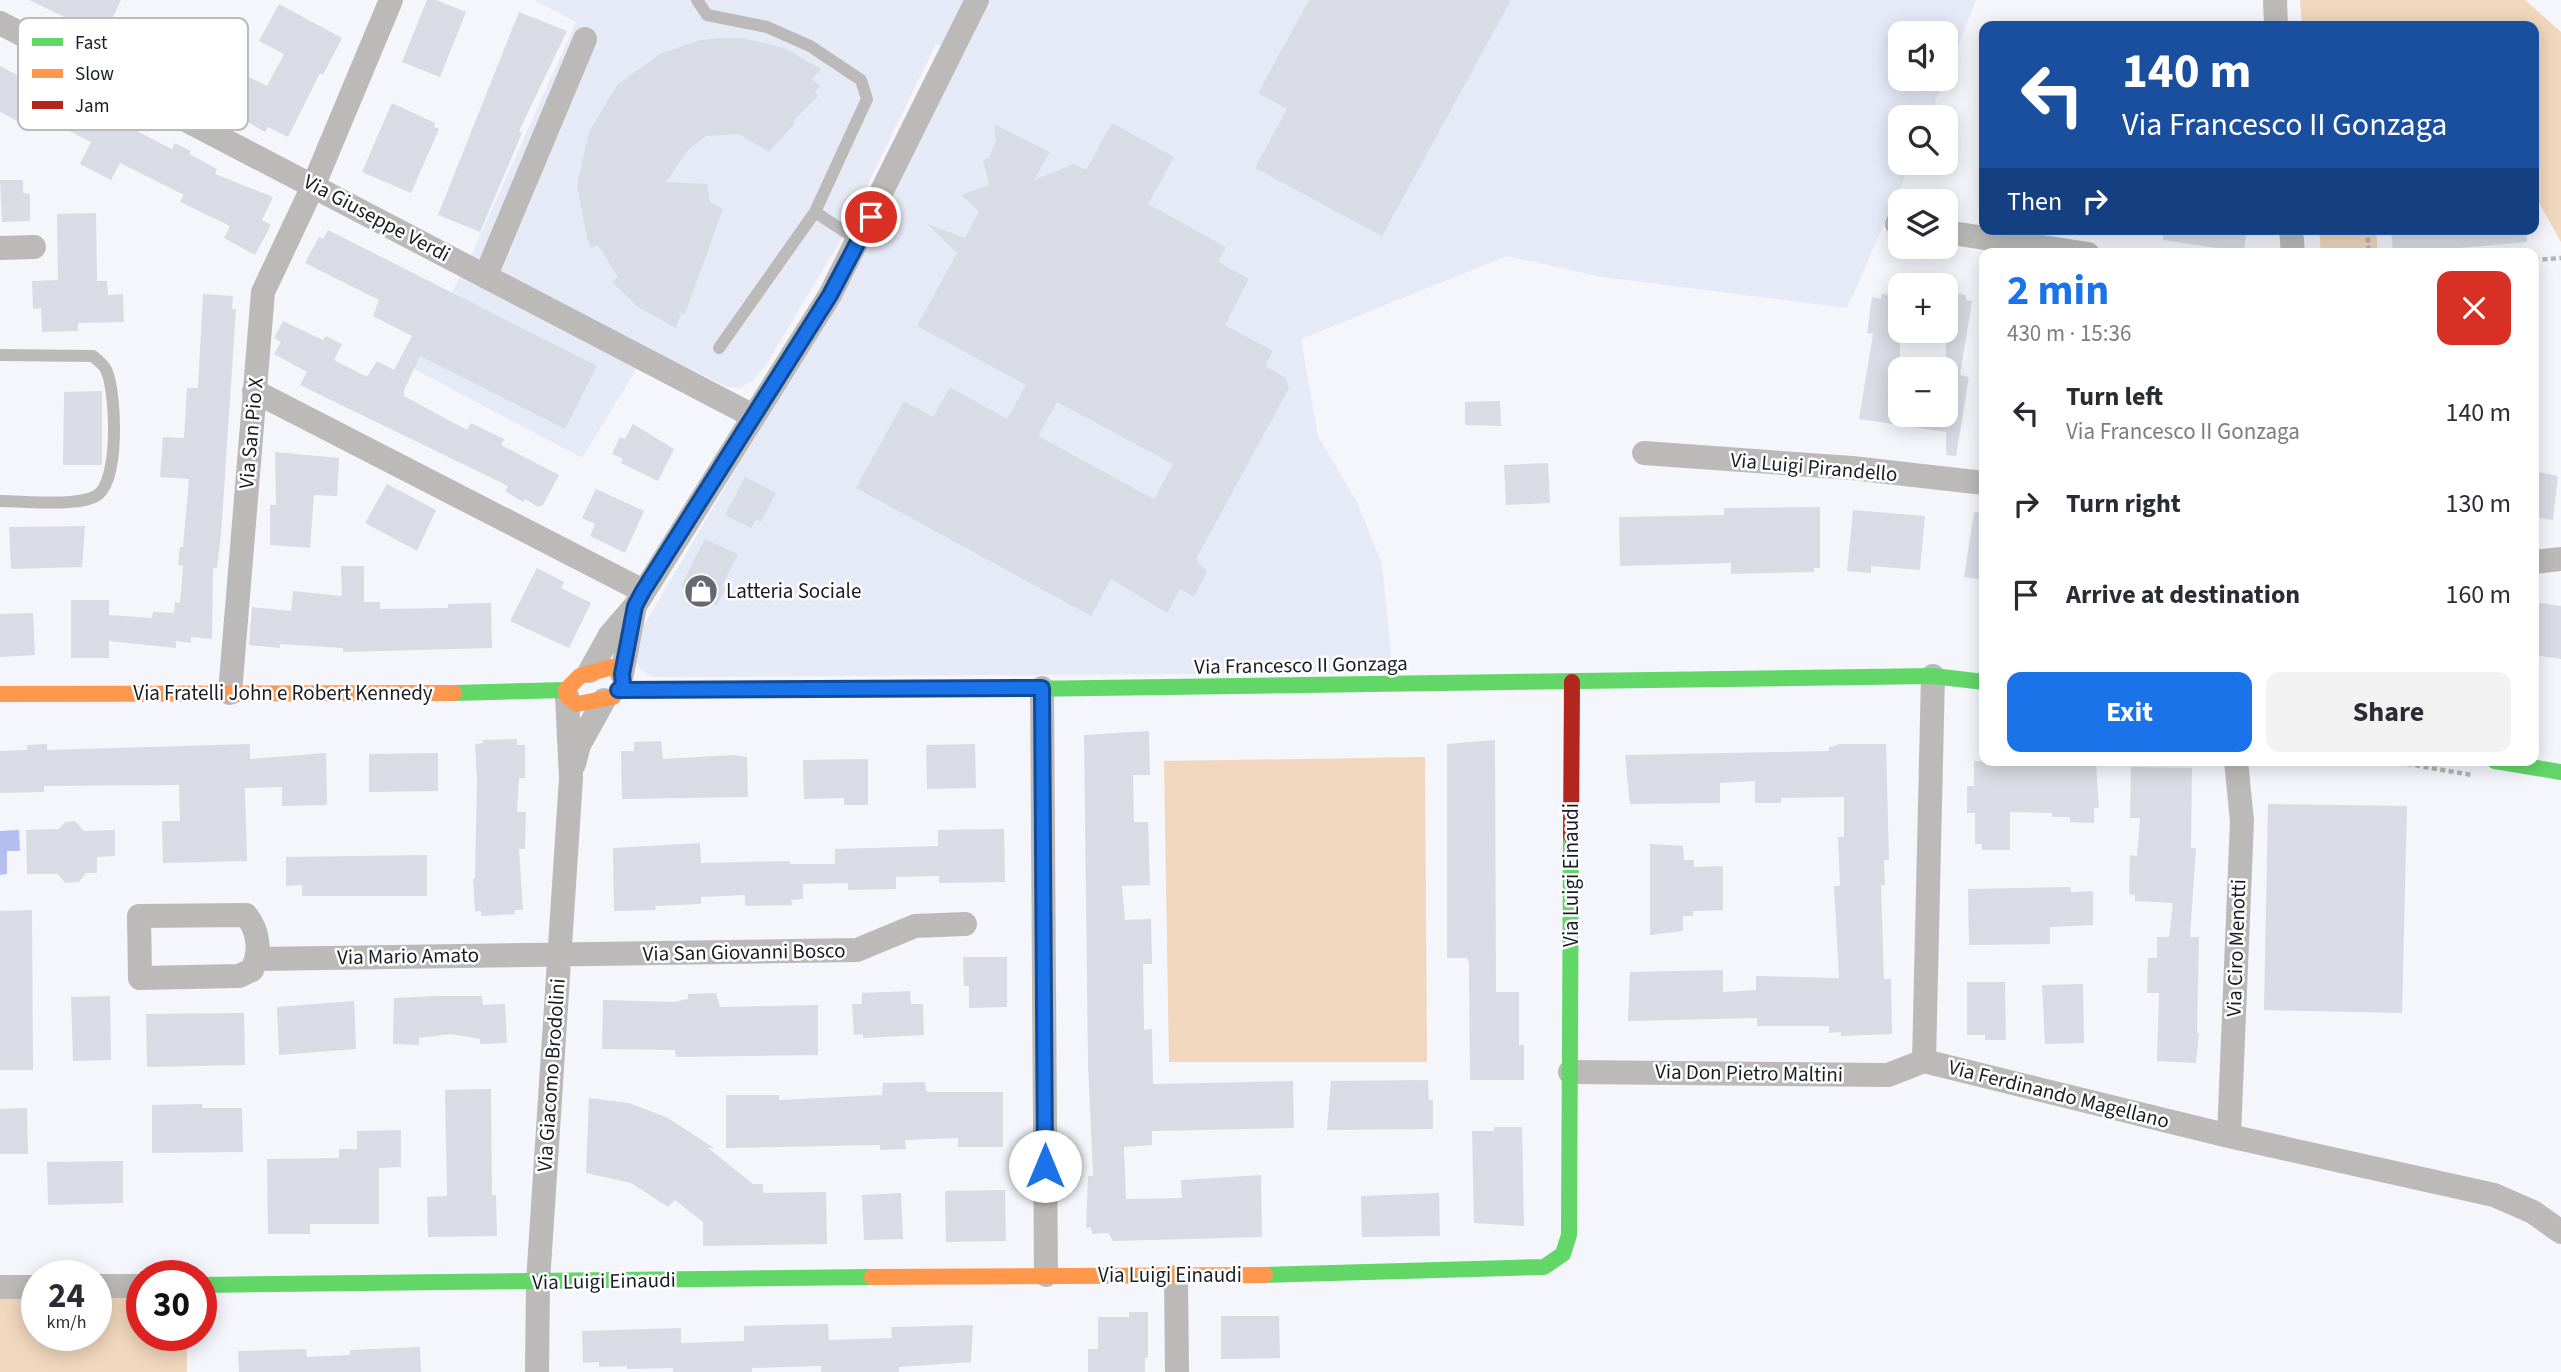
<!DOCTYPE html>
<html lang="en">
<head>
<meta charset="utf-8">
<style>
  :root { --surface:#fff; --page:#f2f2f3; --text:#2b2b33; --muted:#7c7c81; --accent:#1a73e8 }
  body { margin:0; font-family:"Source Sans 3",sans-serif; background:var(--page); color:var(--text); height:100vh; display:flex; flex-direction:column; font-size:26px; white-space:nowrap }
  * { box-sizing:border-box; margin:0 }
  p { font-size:23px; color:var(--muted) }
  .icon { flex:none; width:38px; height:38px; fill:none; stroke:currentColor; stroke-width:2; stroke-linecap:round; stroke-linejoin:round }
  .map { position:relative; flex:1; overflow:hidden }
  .panel { position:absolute; left:1979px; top:248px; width:560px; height:518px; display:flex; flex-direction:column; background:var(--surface); border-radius:14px; box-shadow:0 4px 18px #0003 }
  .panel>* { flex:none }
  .guide { position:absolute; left:1979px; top:21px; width:560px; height:214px; border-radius:14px; box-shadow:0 4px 18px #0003; background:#1a4fa0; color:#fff; overflow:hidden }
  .fabs { position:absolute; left:1888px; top:21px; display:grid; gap:14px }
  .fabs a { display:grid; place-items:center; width:70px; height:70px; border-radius:14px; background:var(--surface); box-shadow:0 4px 18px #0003; font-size:35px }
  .speed { position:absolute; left:21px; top:1260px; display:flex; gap:14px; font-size:35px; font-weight:700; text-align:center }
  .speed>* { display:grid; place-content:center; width:91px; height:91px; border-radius:50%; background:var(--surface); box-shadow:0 4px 18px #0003; line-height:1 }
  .speed small { font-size:18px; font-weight:400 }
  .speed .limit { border:10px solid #d22; background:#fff; color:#111 }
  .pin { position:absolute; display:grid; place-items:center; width:60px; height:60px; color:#fff; margin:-30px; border:4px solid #fff; border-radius:50%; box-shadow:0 2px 7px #0007 }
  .me { position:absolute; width:77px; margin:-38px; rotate:0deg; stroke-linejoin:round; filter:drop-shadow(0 0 5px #0008) }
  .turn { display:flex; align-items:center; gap:24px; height:147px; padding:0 28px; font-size:32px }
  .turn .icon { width:91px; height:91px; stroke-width:2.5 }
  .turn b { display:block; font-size:49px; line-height:60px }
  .then { display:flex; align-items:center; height:66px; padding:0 28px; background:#0003; gap:14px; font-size:26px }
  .round { display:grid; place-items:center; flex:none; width:74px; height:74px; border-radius:14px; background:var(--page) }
  .summary { display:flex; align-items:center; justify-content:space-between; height:119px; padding:0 28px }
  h1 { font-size:42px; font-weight:700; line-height:52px; color:var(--accent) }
  .action { display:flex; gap:14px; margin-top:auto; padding:14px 28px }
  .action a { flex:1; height:80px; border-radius:14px; background:var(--accent); color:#fff; font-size:28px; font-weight:700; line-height:80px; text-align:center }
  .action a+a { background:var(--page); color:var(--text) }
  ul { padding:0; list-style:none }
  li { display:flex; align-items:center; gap:21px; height:91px; padding:0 28px }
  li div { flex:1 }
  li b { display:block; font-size:26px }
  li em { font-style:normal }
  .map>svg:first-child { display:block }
</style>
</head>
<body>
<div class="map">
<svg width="2561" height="1372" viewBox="0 0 2561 1372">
  <rect width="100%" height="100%" fill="#f4f6fc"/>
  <path fill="#e6eaf7" d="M534,0h1442l-30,76v-43h-46v46h45l-16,38h-29v46h11l-64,145 -245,-31 -95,-21 -206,83 17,97 39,66 25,62 11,109 -741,4 -12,-8 -6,-14 6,-23 195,-332 123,-249 -22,-7 -96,197 -74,124 -13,15 -13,8 -13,-1 -78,-38 -67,109 -170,-90 59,-112 105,-234z"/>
  <path fill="#f0d7bd" d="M2300,0h225l36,32v210l-27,-48v-168h-232z
    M2319,229h57l2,25h-57z
    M1425,757l2,305h-258l-5,-301z
    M96,1286h46v49h45v37h-187v-85h37v48h59z"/>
  <path fill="#b4bfef" d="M19,830l1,21h-13v23l-7,1v-44z"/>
  <path fill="#d9dce4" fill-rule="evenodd" d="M29,0h92l-17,36z
    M427,0h9l30,12 -26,65 -38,-15z
    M1309,0h202l-129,236 -127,-68 32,-59 -29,-16z
    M279,4l63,34 -19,37 -3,-2 -32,64 -20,-10 -3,5 -72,-43 -42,-22 -2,5 -18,-10 24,-44 30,15 -3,11 85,42 17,-32 -25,-13z
    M519,12l48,19 -48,100 3,2 -42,99 -42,-17z
    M721,38h21l42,10 37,21 -9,10 8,7 -5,6 3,4 -25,25 2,2 -26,29 -30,-18 -33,2 -18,14 -22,32 41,2 3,18 13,7 -38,105 -4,-1 -5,15 -38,-21 -26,-25 6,-5 -20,-32 -7,3 -4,-10 -10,-53 12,-53 28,-47 43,-31 40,-14z
    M0,66l55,29 6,-12 65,34 -3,7 49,25 3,-6 16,8 -2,3 28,15 -2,5 58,23 -11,23 9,5 -16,30 -31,-17 6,-12 -50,-24 4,-7 -64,-32 -9,17 -31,-16 11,-22 -63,-32 -7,13 -21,-11z
    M392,103l43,20 -1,4 5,2 -28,64 -49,-21z
    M1112,123l62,34 -26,47 78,43 -8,15 31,17 -24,46 48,26 -8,15 21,12 3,10 -93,171 11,13 -13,25 -14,-8 -13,24 -56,-34 -20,37 -235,-128 48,-87 29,16 17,-30 57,32 19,-34 -109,-59 40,-73 -30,-29 38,14 14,-26 -18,-17 28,-10 -6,-25 6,-2 7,-18 -2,-16 56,28 -16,28 40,-16 12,6zM1057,402l116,62 -19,35 -116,-63z
    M0,180h23v13l7,1v27l-28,1z
    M96,213l1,68h10l1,14 15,-1 1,28 -46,1v8l-36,1 -1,-24 -8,1 -1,-28 26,-1 -1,-66z
    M2164,229h83l-3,23 -81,-12z
    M2391,229h135l1,13 -134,12z
    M328,230l269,136 -32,63 -145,-73 -16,34v6l63,34 4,-7 33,16 -3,6 58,30 -16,30 -5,2 -13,-8 -2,3 -18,-11 3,-5 -208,-101 7,-13 -33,-18 7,-12 -7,-4 9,-17 40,19 3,-4 16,8 -8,16 33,17 10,-16 17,9 18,-34 -39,-20 6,-16 -74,-37 14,-26 4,2z
    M1946,292l20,3v5l6,1 -12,74 9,2 -13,79 -10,-1v-23l-87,-13 14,-85 -6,-1 5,-36 9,2 1,-5 18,2v126l1,-7h45z
    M203,294l30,2 -1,13h4l-15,226 -4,33h-4l-1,71 -21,-2v6l-15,-2v7l-67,-7v17h-38v-58h38v15l43,3 1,-6 21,1 1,-11 5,1 3,-37 -5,-1 2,-18h3l6,-68 -29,-2 3,-40 21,1 3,-50h11z
    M102,391v74h-39l1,-73z
    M1500,401l1,25 -36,-1v-23z
    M633,424l41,25 -16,32 -37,-18 2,-4 -11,-5 8,-17 5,2z
    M275,452l64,6 -2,38 -23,-1 -4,53 -40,-3v-40h6z
    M1548,463l2,40 -44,2 -2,-40z
    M2534,471l24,5 -5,44 -19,-3z
    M745,477l31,16 -15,29 -5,-2 -5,8 -26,-13z
    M387,484l49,26 -19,41 -52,-28z
    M596,489l48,22 -19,42 -35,-17 5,-12 -13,-6z
    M1820,507v61h-6v4l-83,2v-11l-111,3 -1,-49 105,-2v-7z
    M1853,510l72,6 -5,54 -49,-4v7l-24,-2z
    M1974,512l10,1v67l-20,-3z
    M85,526l-3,41 -71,2 -2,-42z
    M705,539l33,15 -16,32 4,2 -9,17 -36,-19z
    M341,566h23v36h16v7l68,-1v-4l43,-1 1,45 -149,4v-4l-63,-4v4l-31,-3 3,-38 39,4 2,-20 49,5z
    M537,568l27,14 -3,6 30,15 -22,45 -59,-27z
    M2534,602l27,4v53l-27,-4z
    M33,613l2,42 -35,2v-43z
    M1149,731l1,44h-17l1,47h14l2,63 -28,1 3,34 26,-1 1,45h-9l1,66 8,-1 1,55 140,-3 1,47 -142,3v14l-28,2 2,52 56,-1 -1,-18 80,-5 1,62 -149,4 -5,-8 -16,1 -1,-7 -5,1 2,-52h5l-5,-112 -4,-329z
    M517,739v6h8v33h-6l-2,34h9l-1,37h-6l4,61h-8v4l-33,2 -1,-5h-6l-2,-33h2l2,-99 -2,-35 8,-1v-3z
    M1495,740l1,252h23v53h5v35h-54l-1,-117 -2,-5h-20v-214z
    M661,741l2,18 71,-4 13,2 1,40 -126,2 -1,-48h13v-9z
    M47,744v6l203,-6v15l76,-6 1,52 -45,1v-19l-37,1 2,73 -84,2 -1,-42h18l-1,-36 -135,1v6l-44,1v-42l27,-1v-5z
    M975,744l1,44 -49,1 -1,-44z
    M1840,744h46l3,116h-5l1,25h-4l3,94h7l1,55 -51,2v-4l-12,1v-7h-72v-8l-129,3 2,-49 93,-2v22l33,-2v-14l83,2 -5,-92h6l-2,-49h6v-40l-63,1v5h-26v-22l-35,2v20l-90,1 -5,-49 204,-4v-4z
    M438,753v38l-69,1v-38z
    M868,759v46h-24v-7l-40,1 -1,-39z
    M1974,761l122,1 3,46h-5v15l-24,-1v-5h-18v-4l-42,-1v38h-28v-6h-7v-31h-8v-27h7z
    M2131,767l61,1 -1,80h5l-6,89h9l-2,96h2l-3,30 -39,-2 2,-68h-12l1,-35h9v-21h12l4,-34 -38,-2v-6l-6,-1 1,-39 7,1 3,-38h-10z
    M2268,804l139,2 -5,207 -138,-3z
    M75,821l9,10 31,-1v26l-18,1v16h-11l-7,9 -14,1 -7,-9h-31l-1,-44 33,-1 6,-7z
    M1004,829l1,53 -66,1v-7l-43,1v12l-48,1v-7l-45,1v15l-12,1 1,5 -47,1v-11l-44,2v7l-46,2 1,4 -42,1 -1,-63 87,-5 1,20 89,-2v3h45v-15l103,-3v-16z
    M1650,844l33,2 1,14h10v7l29,-1v44l-30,1v5h-10v15l-33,4z
    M427,855v41h-125v-11l-16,1v-29z
    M2070,887l1,5 22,-1v34l-43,2v17l-81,1 -1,-56z
    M32,910l1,160h-33v-159z
    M963,957h44v50l-38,1v-22h-5z
    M1967,982h38l1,58h-21v-5h-18z
    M2083,984l1,59 -39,1 -3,-59z
    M910,991l1,13h12l1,31 -61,3v-4l-9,1 -2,-31h10v-11z
    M716,993l4,14 98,-2v50l-142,2 -1,-7 -73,-1 1,-49 71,2 14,-3v-5z
    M110,996l1,64 -38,1 -2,-64z
    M438,996h44l1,9 22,-1 2,39 -27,1v-5l-29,-5 -32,4v7l-26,-1 1,-46z
    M354,1001l2,48 -77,6 -2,-48z
    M244,1013l1,52 -98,2 -1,-53z
    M1428,1080l1,20h4v29l-106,1 4,-49z
    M925,1082l1,9 4,1h73v55h-45v-9l-53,2 1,9 -26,1v-5l-154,3v-53h53v5l103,-5 1,-12z
    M491,1089l1,106h4l1,41 -69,1 -1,-40 20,-1 -2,-106z
    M589,1098l40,5 39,15 46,30h-6l45,36h10v9l63,-1 1,52 -124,2v-24l-28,-22 -7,7 -37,-24 -45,-10z
    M202,1104v4h40l1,44 -91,1v-48z
    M27,1108l1,46h-28v-45z
    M1494,1127h28l2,99 -50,-3 -2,-92h22z
    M401,1130v37l-22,1v56h-69v10h-42l-1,-75 72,-1v-9h18v-18z
    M123,1161v42l-75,2 -1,-43z
    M1005,1190l1,51 -60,1 -1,-51z
    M901,1193l2,46 -39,1 -2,-45z
    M1439,1193l1,43 -78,1 -1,-41z
    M1129,1312h19v46h-3v14h-57v-23h10v-32h31z
    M1221,1316h58l1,42 -59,1z
    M828,1324l1,16 63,-2 -1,-11 82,-2 -2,37 -72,5v5h-78v-6l-69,2v4h-79v-4l-46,1v-3l-28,1v-5l-16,1 -1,-32 99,-3v15l63,-2v-15z
    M420,1347l1,25h-182l-1,-21 68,-2 1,8 43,-2v-5z"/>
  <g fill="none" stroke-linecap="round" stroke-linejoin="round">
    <path stroke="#b5b5b6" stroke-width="4.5" stroke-dasharray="5 3.5" stroke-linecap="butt" d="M2367,229l2,25
      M2534,260l27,-2
      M2390,761l82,14"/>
    <path stroke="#bbbab9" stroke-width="12" d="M697,0l10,15 60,12 43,19 51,34 6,19 -52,113 44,29
      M719,348l96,-136
      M0,355l93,1c5,5 12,9 14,16 9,22 13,111 -11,124 -20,11 -71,5 -96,5"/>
    <path stroke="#bbbab9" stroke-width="24" d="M2275,0l1,26
      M0,23l753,393
      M1897,224l3,1
      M2291,229l2,25
      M1946,232l142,22
      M0,248l34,-1
      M486,275l99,-236
      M254,391l389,200
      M1644,453l208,15 132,15
      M2534,562l27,-3
      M590,671l20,-36 25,-29 195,-311 147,-295
      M622,674l13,-68
      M1042,688l4,587
      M230,693l33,-401 51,-108 77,-184
      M574,764l5,-19 25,-45
      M246,915c13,16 15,37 6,55l-13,6 -99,2 -1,-62z
      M257,959l600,-9 58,-24 50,-2
      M1924,1061l305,75 265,59 39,17 28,20
      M1924,1061l9,-385
      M1570,1072l318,3 36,-14
      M2229,1136l13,-315 -6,-60
      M1176,1277l1,95
      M96,1286h46
      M0,1287h37
      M537,1372l1,-90 33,-504 -4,-82"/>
    <path stroke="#63d668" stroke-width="16" d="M1024,689l909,-13 51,6
      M454,693l112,-3
      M2495,761l66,11
      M1265,1275l279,-8 19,-13 6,-19 2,-399
      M201,1285l671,-8"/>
    <path stroke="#ff974d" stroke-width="16" d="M612,667l10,7 1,11 -10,12 -36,7 -10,-8 -1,-6 14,-14z
      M618,690l406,-1
      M0,694l454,-1
      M872,1277l393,-2"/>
    <path stroke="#b3261e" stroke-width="16" d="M1571,836l1,-154"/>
  </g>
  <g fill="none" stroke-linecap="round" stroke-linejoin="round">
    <g stroke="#114b97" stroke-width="18">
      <path id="route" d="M871,217l-41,78 -187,296 -8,15 -13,68 1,11 -5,5 424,-2 3,478"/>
    </g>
    <use href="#route" stroke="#1a73e8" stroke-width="12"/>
  </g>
  <defs>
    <g id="shop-disc" transform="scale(1.75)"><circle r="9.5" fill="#666971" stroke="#fff"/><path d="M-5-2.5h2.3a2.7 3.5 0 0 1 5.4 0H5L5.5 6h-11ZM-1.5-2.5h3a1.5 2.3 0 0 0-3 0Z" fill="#fff"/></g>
  </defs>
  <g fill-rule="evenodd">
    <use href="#shop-disc" x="701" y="591"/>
  </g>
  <g text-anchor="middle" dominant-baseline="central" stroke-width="5" stroke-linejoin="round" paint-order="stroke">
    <g font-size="21" fill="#1a1d26" stroke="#fff">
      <text transform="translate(377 218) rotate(28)">Via Giuseppe Verdi</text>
      <text transform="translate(251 433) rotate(-85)">Via San Pio X</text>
      <text transform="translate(1814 467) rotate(5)">Via Luigi Pirandello</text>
      <text transform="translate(1301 665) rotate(-1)">Via Francesco II Gonzaga</text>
      <text x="283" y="693">Via Fratelli John e Robert Kennedy</text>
      <text transform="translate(1571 875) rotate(-90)">Via Luigi Einaudi</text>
      <text transform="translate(2236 948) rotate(-88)">Via Ciro Menotti</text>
      <text transform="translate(744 952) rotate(-1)">Via San Giovanni Bosco</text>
      <text transform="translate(408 956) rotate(-1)">Via Mario Amato</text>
      <text transform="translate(1749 1073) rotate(1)">Via Don Pietro Maltini</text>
      <text transform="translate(551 1075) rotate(-86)">Via Giacomo Brodolini</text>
      <text transform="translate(2059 1094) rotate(14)">Via Ferdinando Magellano</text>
      <text x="1170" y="1275">Via Luigi Einaudi</text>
      <text transform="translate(604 1281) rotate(-1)">Via Luigi Einaudi</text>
    </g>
    <g font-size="21" fill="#1a1d26" stroke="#fff" text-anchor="start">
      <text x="726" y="591">Latteria Sociale</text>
    </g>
  </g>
  <rect x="18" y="18" width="230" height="112" rx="10" fill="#fff" stroke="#babbbe" stroke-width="2"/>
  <rect x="32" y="38" width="31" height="8" fill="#63d668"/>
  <rect x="32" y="69" width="31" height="9" fill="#ff974d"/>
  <rect x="32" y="101" width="31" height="8" fill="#b3261e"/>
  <g font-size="19" fill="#1a1d26">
    <text x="75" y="49">Fast</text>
    <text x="75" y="80">Slow</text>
    <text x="75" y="112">Jam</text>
  </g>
</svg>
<div class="fabs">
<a><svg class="icon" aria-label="sound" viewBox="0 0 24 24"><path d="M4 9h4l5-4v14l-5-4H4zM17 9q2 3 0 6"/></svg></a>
<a><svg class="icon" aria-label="search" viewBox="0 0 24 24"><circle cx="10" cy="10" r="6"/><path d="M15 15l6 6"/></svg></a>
<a><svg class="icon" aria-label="layers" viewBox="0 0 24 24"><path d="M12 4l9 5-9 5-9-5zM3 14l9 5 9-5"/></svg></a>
<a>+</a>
<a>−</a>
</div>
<div class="speed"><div>24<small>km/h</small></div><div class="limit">30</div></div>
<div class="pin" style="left:871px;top:217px;background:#d93025"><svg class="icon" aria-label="arrive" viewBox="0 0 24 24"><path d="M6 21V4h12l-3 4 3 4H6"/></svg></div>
<svg class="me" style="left:1045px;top:1166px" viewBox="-20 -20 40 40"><circle r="19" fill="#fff"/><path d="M0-13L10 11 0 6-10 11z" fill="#1a73e8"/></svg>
<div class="guide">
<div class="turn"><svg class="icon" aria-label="left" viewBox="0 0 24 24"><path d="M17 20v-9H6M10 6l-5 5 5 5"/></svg><div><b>140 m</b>Via Francesco II Gonzaga</div></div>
<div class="then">Then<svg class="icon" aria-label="right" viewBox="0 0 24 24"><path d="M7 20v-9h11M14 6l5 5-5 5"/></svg></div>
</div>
<section class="panel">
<div class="summary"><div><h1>2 min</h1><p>430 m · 15:36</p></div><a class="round" style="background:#d93025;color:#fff"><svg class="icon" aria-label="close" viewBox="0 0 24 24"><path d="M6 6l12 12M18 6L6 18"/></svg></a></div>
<ul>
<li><svg class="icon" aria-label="left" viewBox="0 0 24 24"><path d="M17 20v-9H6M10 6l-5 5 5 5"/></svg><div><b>Turn left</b><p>Via Francesco II Gonzaga</p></div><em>140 m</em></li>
<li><svg class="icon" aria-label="right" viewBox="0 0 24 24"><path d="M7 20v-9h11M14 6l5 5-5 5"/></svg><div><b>Turn right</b></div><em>130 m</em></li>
<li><svg class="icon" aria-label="arrive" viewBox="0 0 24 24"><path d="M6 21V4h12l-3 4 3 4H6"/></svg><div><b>Arrive at destination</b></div><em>160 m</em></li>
</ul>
<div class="action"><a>Exit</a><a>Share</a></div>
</section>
</div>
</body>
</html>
